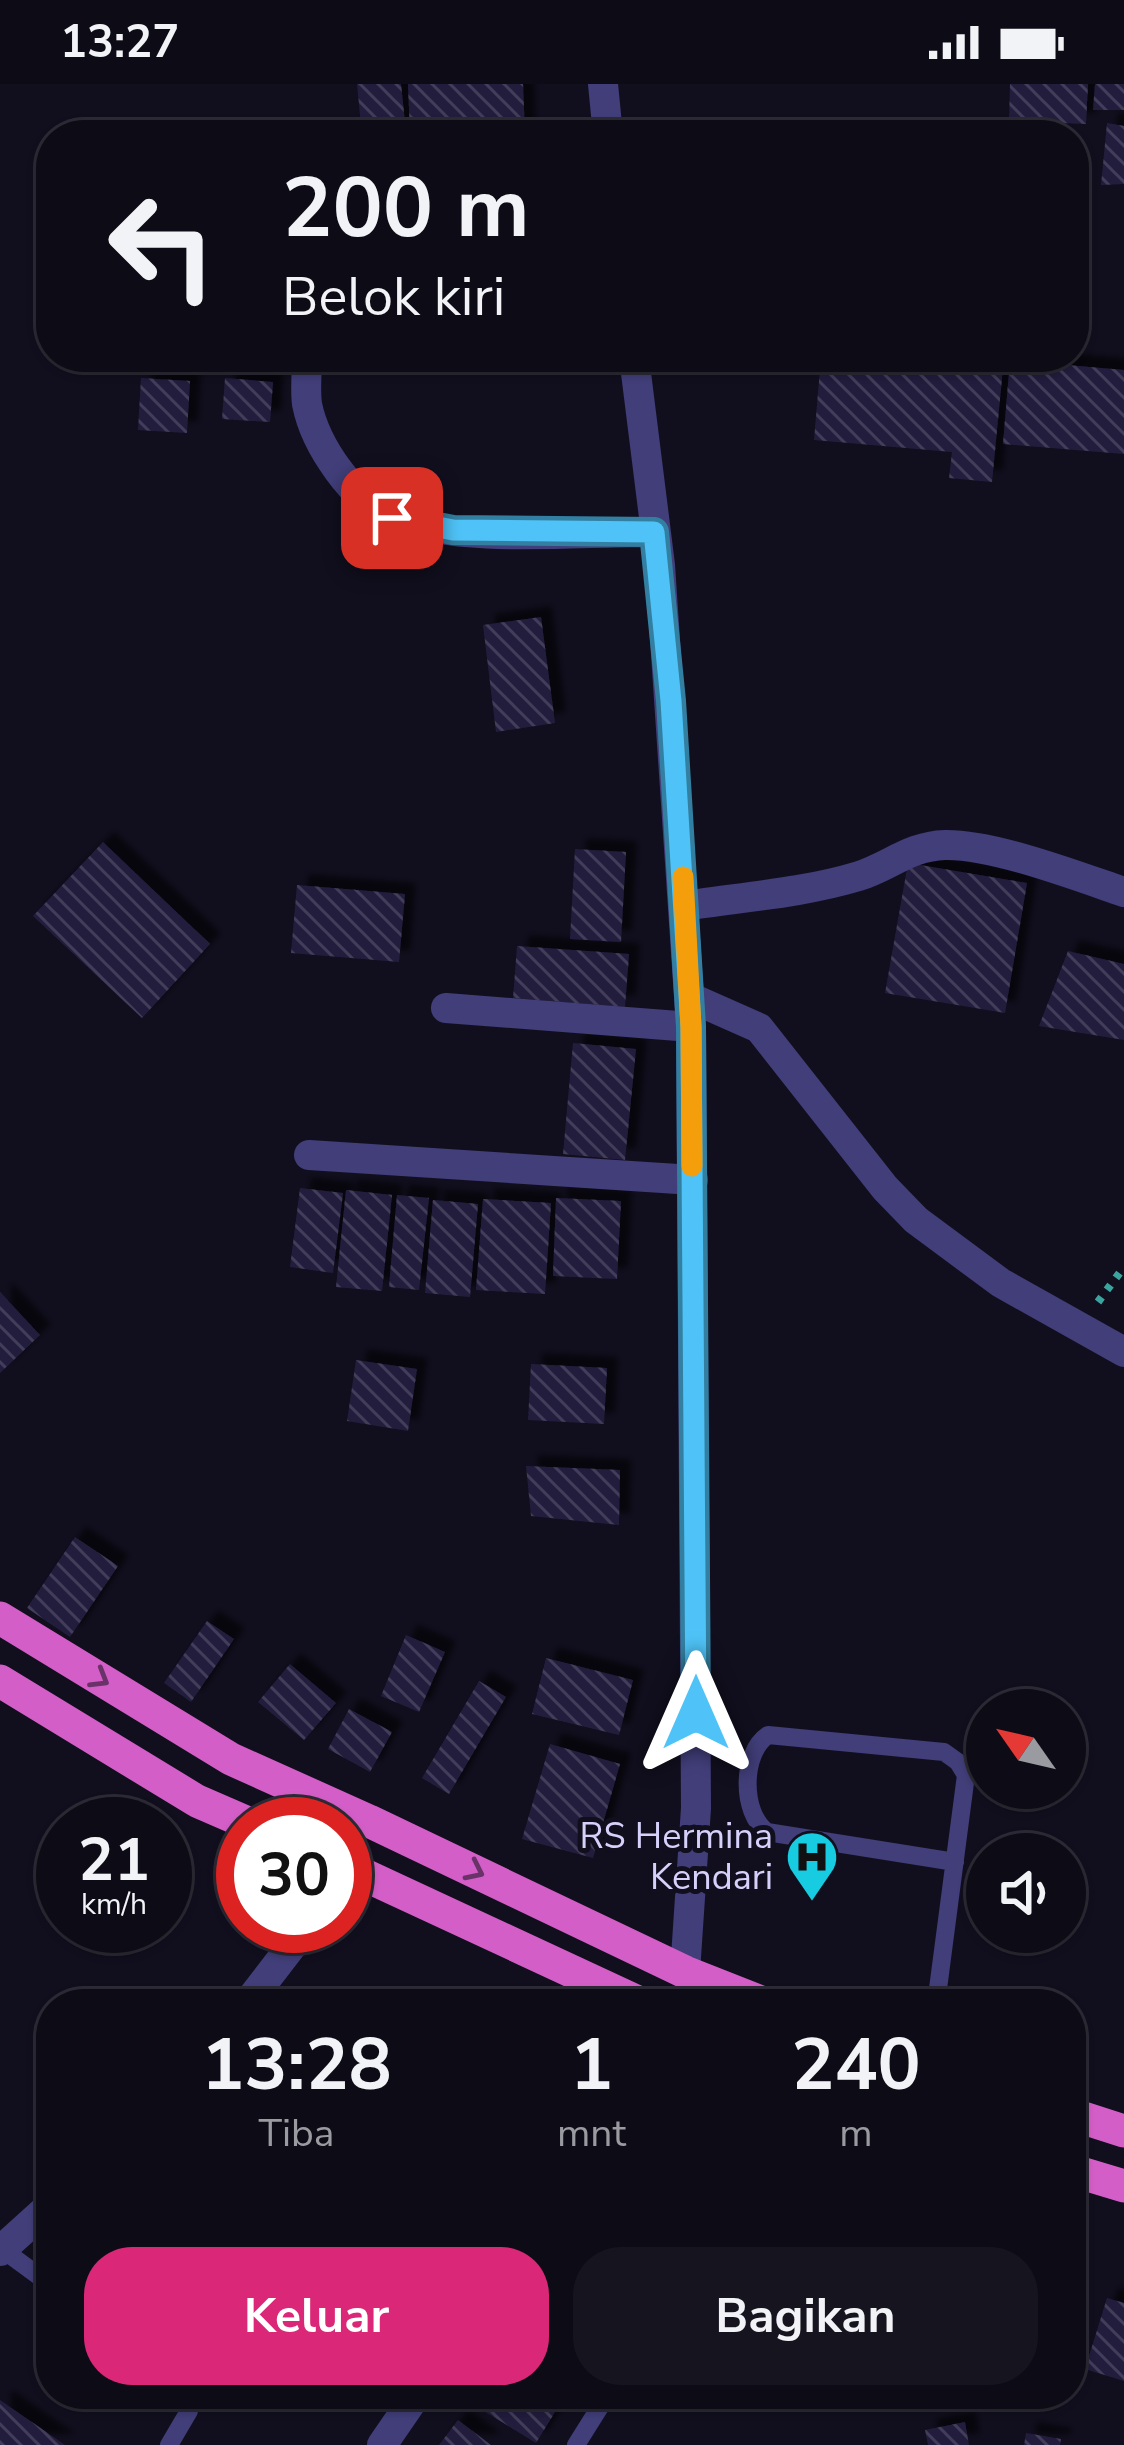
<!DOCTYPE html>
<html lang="id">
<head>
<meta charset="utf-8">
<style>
  :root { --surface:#0d0b16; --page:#16141f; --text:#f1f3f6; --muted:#9a9ba1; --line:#2d2b35; --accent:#db2777 }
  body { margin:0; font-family:"Nunito Sans",sans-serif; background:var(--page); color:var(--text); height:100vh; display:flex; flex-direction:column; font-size:45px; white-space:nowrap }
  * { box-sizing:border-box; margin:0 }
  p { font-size:39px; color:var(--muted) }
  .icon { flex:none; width:66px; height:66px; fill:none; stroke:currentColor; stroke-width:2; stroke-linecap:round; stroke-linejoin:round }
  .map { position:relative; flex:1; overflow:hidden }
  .sheet { position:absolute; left:36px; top:1905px; width:1050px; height:420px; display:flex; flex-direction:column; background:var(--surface); border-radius:48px; box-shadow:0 3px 9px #0004,0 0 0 3px var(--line) }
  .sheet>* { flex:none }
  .hud { position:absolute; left:36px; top:36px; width:1053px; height:252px; border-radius:48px; box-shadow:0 3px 9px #0004,0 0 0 3px var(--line); background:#0d0b16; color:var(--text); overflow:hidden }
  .needle { width:78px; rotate:304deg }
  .fabs { position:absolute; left:966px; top:1605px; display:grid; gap:24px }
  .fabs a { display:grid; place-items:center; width:120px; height:120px; border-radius:50%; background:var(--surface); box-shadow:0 3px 9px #0004,0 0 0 3px var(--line); font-size:60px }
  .speed { position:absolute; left:36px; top:1713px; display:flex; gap:24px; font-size:60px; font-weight:700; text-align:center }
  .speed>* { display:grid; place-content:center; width:156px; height:156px; border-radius:50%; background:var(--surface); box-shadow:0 3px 9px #0004,0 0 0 3px var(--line); line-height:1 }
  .speed small { font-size:30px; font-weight:400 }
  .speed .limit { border:18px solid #d22; background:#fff; color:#111 }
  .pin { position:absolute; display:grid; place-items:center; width:102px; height:102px; color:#fff; margin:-51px; border-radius:24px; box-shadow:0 6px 18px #0006 }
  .me { position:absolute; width:132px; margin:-66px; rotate:0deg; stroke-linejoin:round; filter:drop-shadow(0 0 9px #0008) }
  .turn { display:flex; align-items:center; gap:42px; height:252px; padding:0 48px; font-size:54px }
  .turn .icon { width:156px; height:156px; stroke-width:2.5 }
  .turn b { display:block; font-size:84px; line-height:102px }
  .eta { display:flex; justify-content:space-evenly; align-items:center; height:204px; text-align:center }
  .eta b { font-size:72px; font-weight:700; line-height:84px }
  .action { display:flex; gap:24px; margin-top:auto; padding:24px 48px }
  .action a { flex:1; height:138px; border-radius:48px; background:var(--accent); color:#fff; font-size:48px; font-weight:700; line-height:138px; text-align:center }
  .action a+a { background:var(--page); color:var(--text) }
  .status { display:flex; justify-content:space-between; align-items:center; height:84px; padding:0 60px; background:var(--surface); direction:ltr }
  .status svg { height:33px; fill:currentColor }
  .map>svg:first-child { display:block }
</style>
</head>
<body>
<div class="status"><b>13:27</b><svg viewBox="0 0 49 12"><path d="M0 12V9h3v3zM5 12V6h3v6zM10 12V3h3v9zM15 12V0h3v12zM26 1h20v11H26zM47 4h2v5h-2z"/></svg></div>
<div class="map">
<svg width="1124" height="2361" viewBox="0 0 1124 2361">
  <defs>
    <pattern id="building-back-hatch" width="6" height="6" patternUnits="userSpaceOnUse" patternTransform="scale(3)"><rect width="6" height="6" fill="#231d3d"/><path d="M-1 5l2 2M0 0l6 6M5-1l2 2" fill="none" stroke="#423d5a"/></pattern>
    <filter id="shadow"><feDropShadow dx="11" dy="-11" stdDeviation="3" flood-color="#0009"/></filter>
  </defs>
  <rect width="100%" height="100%" fill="#110f1e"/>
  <path fill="url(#building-back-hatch)" filter="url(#shadow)" d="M357,0h44l5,48 -44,3z
    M408,0h115l2,48 -115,3z
    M1010,0h78l-2,40 -77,-3z
    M1095,0h29v26h-31z
    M1107,39l17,3v58l-23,1z
    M821,273h183l-12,125 -43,-4 3,-26 -138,-12z
    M1010,276l114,10v84l-121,-10z
    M141,294l49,3 -3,52 -49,-3z
    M225,294l48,4 -3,40 -48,-3z
    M541,533l14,106 -59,9 -13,-107z
    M103,758l107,102 -68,74 -109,-102z
    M575,765l51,3 -5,90 -51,-3z
    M908,779l119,20 -22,130 -120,-20z
    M297,801l108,9 -6,68 -108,-9z
    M517,862l112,8 -4,53 -112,-9z
    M1068,867l56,13v76l-85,-14z
    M573,959l63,6 -11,111 -62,-6z
    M300,1104l43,5 -10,80 -43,-6z
    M346,1106l46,5 -10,96 -46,-4z
    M397,1111l32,3 -10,92 -30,-3z
    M556,1114l65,3 -4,78 -64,-3z
    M483,1115l68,4 -6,91 -69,-4z
    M433,1116l45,4 -8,93 -45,-4z
    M0,1208l40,43 -40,38z
    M356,1276l61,9 -9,62 -61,-10z
    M531,1280l76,4 -3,56 -76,-4z
    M526,1382l94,4 -1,55 -88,-9z
    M75,1453l43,29 -48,71 -43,-29z
    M207,1537l27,18 -43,63 -27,-19z
    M406,1551l39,17 -26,60 -38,-16z
    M546,1574l87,22 -14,55 -87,-21z
    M290,1580l46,39 -32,37 -46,-38z
    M479,1597l27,16 -57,97 -27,-16z
    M349,1625l43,23 -22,40 -42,-23z
    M550,1660l70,20 -27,94 -71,-19z
    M1107,2214l17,5v78l-39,-12z
    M456,2310h110l-30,49z
    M0,2316l65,45h-65z
    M458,2336l33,25h-52z
    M965,2338l4,23h-41l-3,-15z
    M1026,2349l35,6 -1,6h-36z"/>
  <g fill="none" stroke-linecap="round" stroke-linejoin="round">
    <path stroke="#3aa59f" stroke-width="8" stroke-dasharray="6 9" stroke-linecap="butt" d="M1098,1218l26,-35"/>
    <path stroke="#413e79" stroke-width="18" d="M936,1920l30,-229 -8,-13 -14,-10 -176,-17c-27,18 -27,78 -1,97l188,30
      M2,2165l49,36
      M169,2361l20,-34v-17
      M576,2361l32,-51"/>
    <path stroke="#413e79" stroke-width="30" d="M603,0l5,51
      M307,273c0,15 -2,32 0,47 8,41 47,99 88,114 69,26 184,13 259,14
      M634,273l26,208 31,462 5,781 -11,164
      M685,822c58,-9 118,-13 174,-30 31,-10 51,-30 86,-31 48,-1 132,31 179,47
      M689,913l70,31 126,160 31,32 85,63 123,69
      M446,924l245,19
      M309,1071l384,25
      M247,1920l60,-78
      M0,2167l51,-46
      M382,2361l35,-51"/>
    <path stroke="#d45ec7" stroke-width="33" d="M0,1534l231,141 138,62 316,151 81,32
      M0,1597l197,120 53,23
      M345,1782l297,138
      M1071,2030l53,17
      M1071,2086l53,16"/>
  </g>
  <defs><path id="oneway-chevron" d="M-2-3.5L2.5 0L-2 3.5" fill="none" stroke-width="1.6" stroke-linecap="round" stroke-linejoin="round" transform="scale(3)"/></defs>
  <g stroke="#69336a">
    <use href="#oneway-chevron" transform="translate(100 1595) rotate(31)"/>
    <use href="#oneway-chevron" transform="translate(475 1787) rotate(26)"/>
  </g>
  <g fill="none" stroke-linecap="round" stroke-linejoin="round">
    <g stroke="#337fa1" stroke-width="30">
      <path id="route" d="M392,434l61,12 201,2 17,169 20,326 5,686"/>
    </g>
    <use href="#route" stroke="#4fc3f7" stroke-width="21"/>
    <path stroke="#f59e0b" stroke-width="21" d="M683,793l8,150 1,139"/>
  </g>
  <defs>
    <g id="hospital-pin" transform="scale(2.7)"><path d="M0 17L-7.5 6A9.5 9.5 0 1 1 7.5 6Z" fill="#17cbe0" stroke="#110f1e"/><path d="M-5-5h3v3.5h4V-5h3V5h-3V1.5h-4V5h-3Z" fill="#111"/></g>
  </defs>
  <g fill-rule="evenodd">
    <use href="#hospital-pin" x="812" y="1773"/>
  </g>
  <g text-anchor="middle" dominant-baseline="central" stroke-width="10" stroke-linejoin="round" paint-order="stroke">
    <g font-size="36" fill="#d6d1fa" stroke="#110f1e" text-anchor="end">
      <text x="773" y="1752">RS Hermina<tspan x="773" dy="41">Kendari</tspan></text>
    </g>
  </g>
</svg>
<div class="fabs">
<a><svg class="needle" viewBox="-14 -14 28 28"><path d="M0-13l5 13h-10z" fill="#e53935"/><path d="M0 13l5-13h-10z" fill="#9a9ba1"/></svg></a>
<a><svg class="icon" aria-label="sound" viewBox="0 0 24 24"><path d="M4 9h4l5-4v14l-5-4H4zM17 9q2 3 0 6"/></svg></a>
</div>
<div class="speed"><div>21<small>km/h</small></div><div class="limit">30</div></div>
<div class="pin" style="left:392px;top:434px;background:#d93025"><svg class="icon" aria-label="arrive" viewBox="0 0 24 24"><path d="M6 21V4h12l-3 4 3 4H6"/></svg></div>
<svg class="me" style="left:696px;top:1629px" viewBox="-20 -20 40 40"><path d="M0-17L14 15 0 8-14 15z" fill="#4fc3f7" stroke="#fff" stroke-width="4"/></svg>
<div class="hud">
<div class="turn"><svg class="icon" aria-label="left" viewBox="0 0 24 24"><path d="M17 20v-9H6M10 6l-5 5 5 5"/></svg><div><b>200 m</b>Belok kiri</div></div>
</div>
<section class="sheet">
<div class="eta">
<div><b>13:28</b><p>Tiba</p></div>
<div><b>1</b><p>mnt</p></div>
<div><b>240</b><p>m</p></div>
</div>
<div class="action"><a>Keluar</a><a>Bagikan</a></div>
</section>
</div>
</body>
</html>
